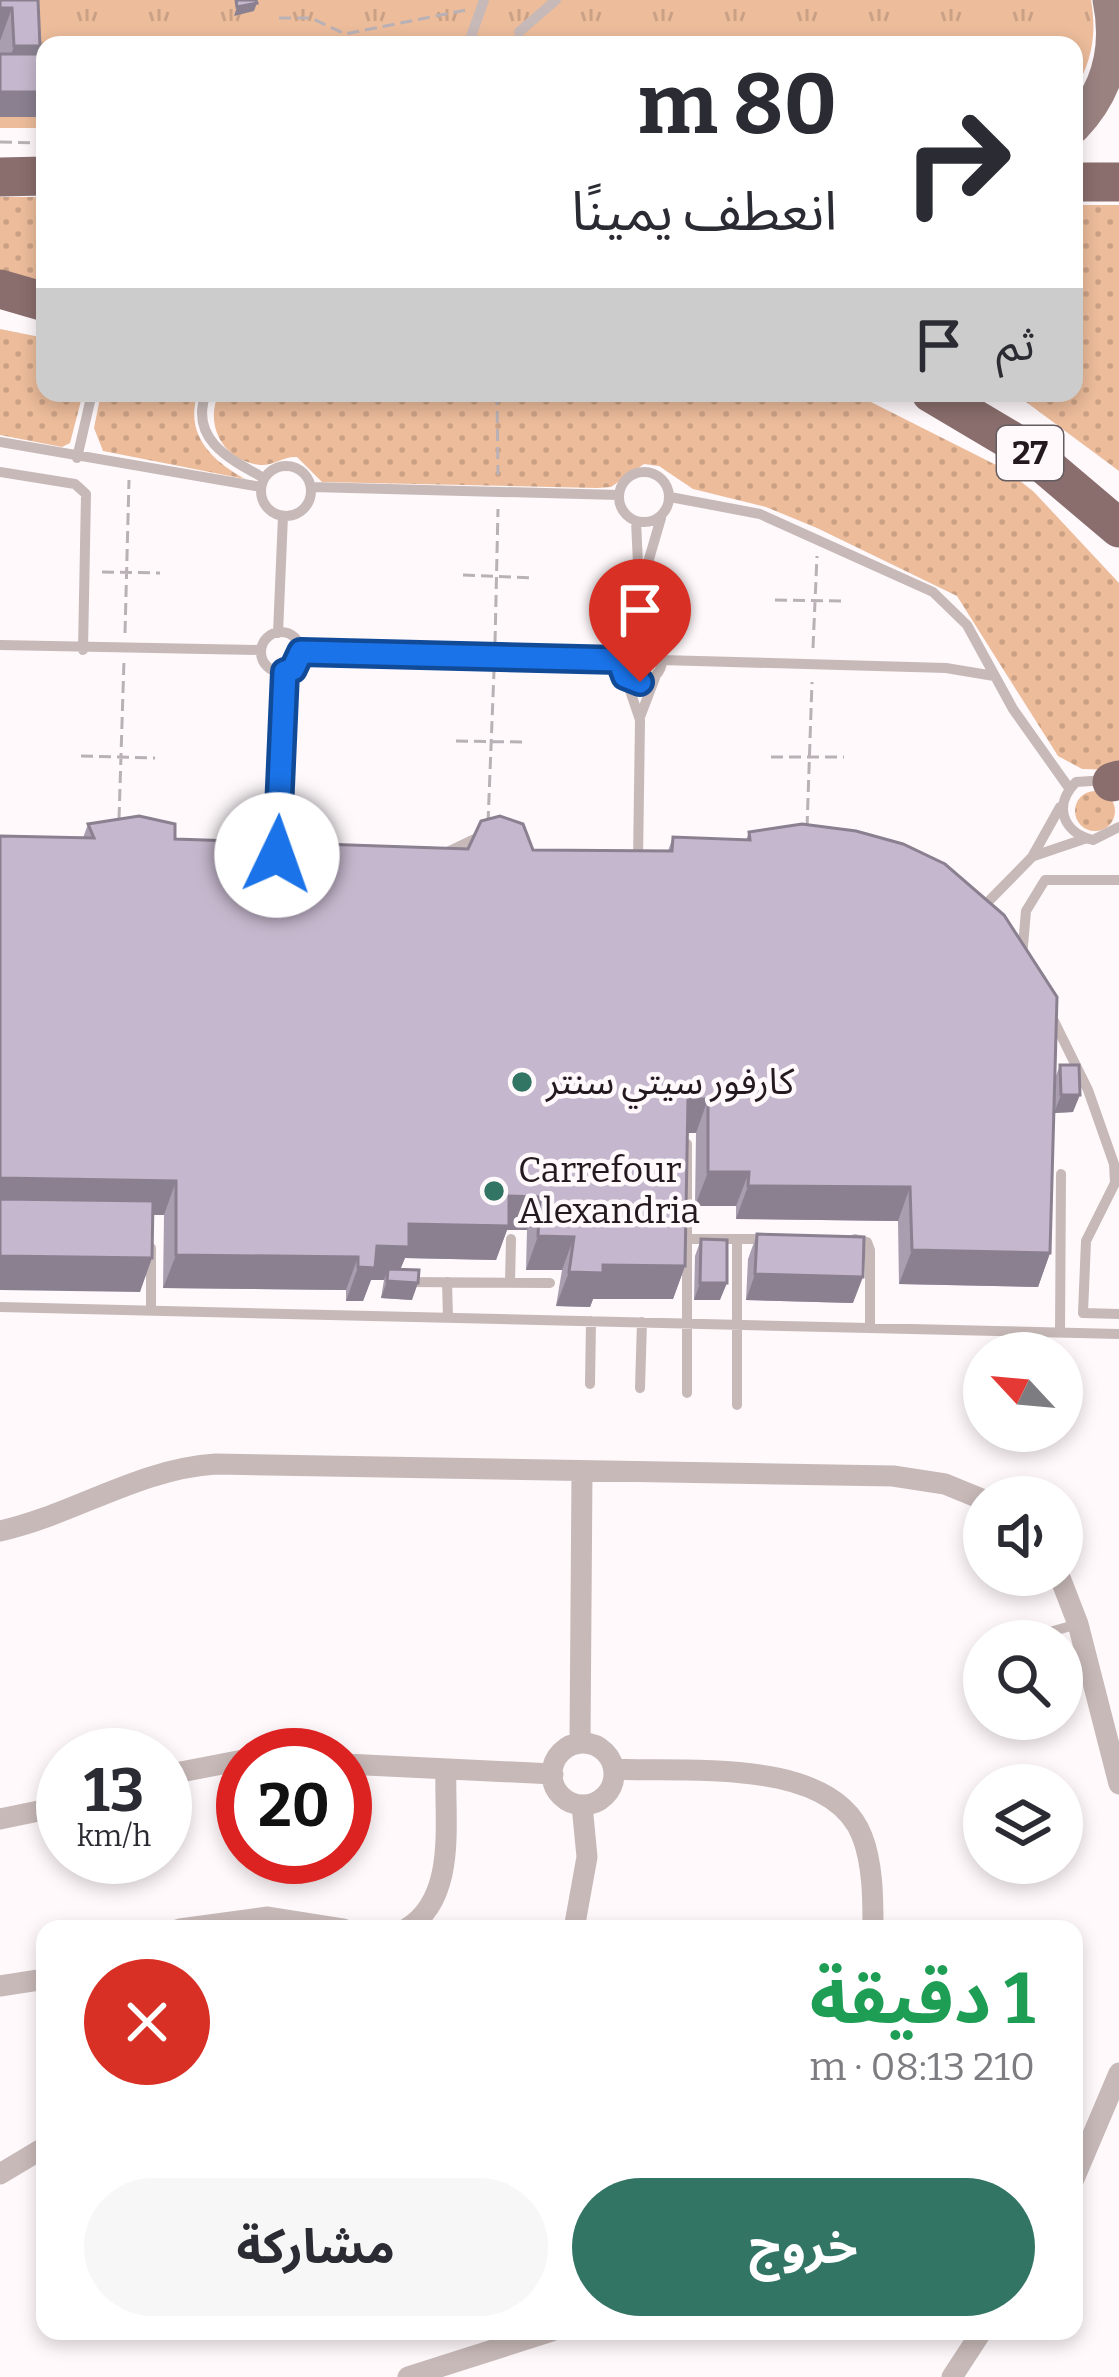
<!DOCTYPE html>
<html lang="ar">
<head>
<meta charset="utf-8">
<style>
  :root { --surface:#fff; --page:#f7f7f7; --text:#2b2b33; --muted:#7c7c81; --accent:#337565 }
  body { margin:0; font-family:Bitter,"Noto Sans Arabic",serif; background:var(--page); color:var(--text); direction:rtl; height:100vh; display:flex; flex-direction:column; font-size:45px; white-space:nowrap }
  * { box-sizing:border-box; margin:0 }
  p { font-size:39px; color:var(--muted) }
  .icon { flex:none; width:66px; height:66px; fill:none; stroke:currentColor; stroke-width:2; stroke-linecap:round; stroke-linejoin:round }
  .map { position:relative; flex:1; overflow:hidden; direction:ltr }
  .drawer { position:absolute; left:36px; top:1920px; width:1047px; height:420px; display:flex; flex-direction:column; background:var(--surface); border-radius:24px; box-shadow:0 6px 18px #0003; direction:rtl }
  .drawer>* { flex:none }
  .banner { position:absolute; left:36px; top:36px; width:1047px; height:366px; border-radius:24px; box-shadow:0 6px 18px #0003; direction:rtl; background:#fff; color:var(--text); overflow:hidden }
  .needle { width:78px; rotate:296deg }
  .tools { position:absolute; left:963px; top:1332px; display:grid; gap:24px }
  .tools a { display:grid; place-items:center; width:120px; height:120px; border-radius:50%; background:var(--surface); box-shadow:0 6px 18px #0003; font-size:60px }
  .speed { position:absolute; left:36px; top:1728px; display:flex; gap:24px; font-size:60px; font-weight:700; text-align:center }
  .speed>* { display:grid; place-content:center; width:156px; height:156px; border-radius:50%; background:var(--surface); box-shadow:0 6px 18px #0003; line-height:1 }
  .speed small { font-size:30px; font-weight:400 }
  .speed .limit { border:18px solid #d22; background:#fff; color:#111 }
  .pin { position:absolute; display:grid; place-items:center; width:102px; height:102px; color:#fff; margin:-123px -51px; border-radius:50% 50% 50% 0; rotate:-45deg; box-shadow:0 0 12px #0007 }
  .pin .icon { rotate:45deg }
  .me { position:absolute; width:132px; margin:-66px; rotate:3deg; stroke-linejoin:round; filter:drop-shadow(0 0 9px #0008) }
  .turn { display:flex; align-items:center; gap:42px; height:252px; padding:0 48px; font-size:54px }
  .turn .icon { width:156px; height:156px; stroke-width:2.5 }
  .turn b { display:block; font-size:84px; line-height:102px }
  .then { display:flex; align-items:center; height:114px; padding:0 48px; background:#0003; gap:24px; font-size:45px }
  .round { display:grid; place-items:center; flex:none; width:126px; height:126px; border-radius:63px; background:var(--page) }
  .overview { display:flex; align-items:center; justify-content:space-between; height:204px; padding:0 48px }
  h1 { font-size:72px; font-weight:700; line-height:90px; color:#1e9e55 }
  .cta { display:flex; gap:24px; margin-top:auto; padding:24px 48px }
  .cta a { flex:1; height:138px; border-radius:72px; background:var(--accent); color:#fff; font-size:48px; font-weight:700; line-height:138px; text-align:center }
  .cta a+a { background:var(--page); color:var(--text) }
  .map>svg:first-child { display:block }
</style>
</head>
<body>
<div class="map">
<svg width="1119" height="2377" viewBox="0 0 1119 2377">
  <defs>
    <pattern id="grass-dots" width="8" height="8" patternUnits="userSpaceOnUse" patternTransform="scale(3)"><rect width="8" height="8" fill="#ecbc9b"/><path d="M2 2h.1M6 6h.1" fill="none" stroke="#caa185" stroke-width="1.8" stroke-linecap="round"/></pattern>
    <pattern id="park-tufts" width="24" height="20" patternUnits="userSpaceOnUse" patternTransform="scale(3)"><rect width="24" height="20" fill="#ecbc9b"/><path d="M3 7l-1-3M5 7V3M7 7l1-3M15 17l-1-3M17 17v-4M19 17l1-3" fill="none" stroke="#caa185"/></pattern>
  </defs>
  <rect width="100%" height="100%" fill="#fff9fc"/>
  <path fill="url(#grass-dots)" d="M0,197h45v89l-45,-10z
    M1074,205h45v266l-105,-78h60z
    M0,329l45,9v55h38l-13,50 -8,4 -62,-12z
    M101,393h97c-14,41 13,67 47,86l-142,-28 -9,-23z
    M219,393h634l153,77 28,22 85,91v187l-37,-1 -24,-13 -101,-160 -140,-68 -51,-21 -73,-18 -34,-23 -15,-2 -33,23 -14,1 -275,-6 -25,-25c-14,-1 -23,9 -37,8 -37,-4 -56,-40 -41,-72z
    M1075 811a20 20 0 1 1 40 0a20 20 0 1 1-40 0Z"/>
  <path fill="url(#park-tufts)" d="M0,0h1091c6,35 1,61 -17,92v-47h-1029v83h-45z"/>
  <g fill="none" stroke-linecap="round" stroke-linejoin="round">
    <path stroke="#b9b1b5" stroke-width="3" stroke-dasharray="12 6" stroke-linecap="butt" d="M279,18h32l34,16 121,-24
      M0,142l45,1
      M497,393l1,82
      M102,572l58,1
      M463,575l72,3
      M775,600l72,1
      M125,633l4,-153
      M495,643l3,-134
      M813,648l4,-92
      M456,741l71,1
      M81,756l74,2
      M771,757h73
      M119,819l5,-159
      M488,823l6,-152
      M807,828l5,-146"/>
    <path stroke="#c7b9b8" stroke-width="10" d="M519,32l37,-32
      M468,45l16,-45
      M206,393c-17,46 23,66 58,85
      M0,442l261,45
      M77,458l15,-65
      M261 491a25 25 0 1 1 50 0a25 25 0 1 1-50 0Z
      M619 497a25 25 0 1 1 50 0a25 25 0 1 1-50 0Z
      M0,472l75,12 11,10 -3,156
      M312,487l307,8
      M670,497l90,17 173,78 34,33 46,84 56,79
      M261 652a20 20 0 1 1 40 0a20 20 0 1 1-40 0Z
      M278,633l5,-117
      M618 660a22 22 0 1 1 44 0a22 22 0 1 1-44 0Z
      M634,639l6,-31 -4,-87
      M655,644l-6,-85 12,-41
      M0,645l261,5
      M301,652l317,8
      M662,660l284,8 48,8
      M625,676l15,44 -2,141
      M640,717l15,-39
      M1107,780l-31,2c-23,23 -14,50 17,58l26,-13
      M277,855l8,-183
      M441,855l42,-20
      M1034,856l50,-17
      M980,910l52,-53 28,-50
      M1022,957l4,-46 19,-31h74
      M1050,1013l38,77 26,74 1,19 -29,58 -3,72 36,1
      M687,1239h77
      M737,1239v166
      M855,1239l12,3 3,8v77
      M151,1248v63
      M409,1282l141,1
      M447,1282l1,36
      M510,1283l1,-44
      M0,1307l1119,27
      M1060,1332l1,-158
      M590,1384l1,-63
      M640,1388l2,-66
      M687,1393v-249
      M1018,1641l60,-17"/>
    <path stroke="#c7b9b8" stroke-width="21" d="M0,1531c75,-17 138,-62 216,-67l677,12 52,8 39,16
      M1059,1575l19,49 41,160
      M580,1743l2,-271
      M552 1774a31 31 0 1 1 62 0a31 31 0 1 1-62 0Z
      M345,1764l208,10
      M614,1769c70,4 217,-13 248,67 11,28 11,63 11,93
      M165,1775l78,-15
      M0,1819l63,-13
      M180,1929l88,-12 76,12
      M406,1929c52,-31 38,-108 40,-160
      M574,1929l13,-72 -5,-52
      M0,1986l45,-7
      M0,2174l45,-27
      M1074,2179l45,-106
      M408,2377l144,-46
      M952,2377l30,-46"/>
    <path stroke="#9a8281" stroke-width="33" d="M1074,127c34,-36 45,-79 35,-127"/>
    <path stroke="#896e6d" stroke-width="39" d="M0,177l45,-1
      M1074,182h45
      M0,289l45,13
      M931,393l96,57 92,78
      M1112,782l7,-2"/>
  </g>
  <path fill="#a99db0" d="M0,0h38l-1,54 5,8h3v55h-45z
    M88,824l87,15 358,11 135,1 5,-14 73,3 3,-8 306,246 5,-13 13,47 -19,1 -4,140 -12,34 -139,-3 -1,-63 -162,-2v-13h-41l1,-73h-9l-2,133 -12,33h-80l-3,8 -34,-1 6,-36h-36l1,-40h-20l-11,30 -91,-2 -5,11 12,31 -31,-2 3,-18h-13l-8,21h-17v-11l-183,-2 1,-73h-11l-13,77 -57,-454z
    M757,1234l96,69 -107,-3 2,-41z
    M701,1239l19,61h-26l1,-44z"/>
  <path fill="#8a8090" d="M257,3l-3,8 -20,5 3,-9z
    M0,8h12l-12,33z
    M14,46h26l-12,34h-26z
    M0,92h43l2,8v17h-45z
    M1061,1095h19l-7,17 -19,1z
    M688,1099h20l-12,34h-20z
    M708,1172h41l-13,34h-41z
    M0,1178l176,3 -12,34 -164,-3z
    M748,1186l162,1 -12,34 -162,-2z
    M509,1196l31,1 -13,33h-20l-11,30 -91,-2 -9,22 -8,-11 -4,11h-13l-8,21h-17l12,-34 19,-21 32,-22z
    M538,1236l36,1 -12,33h-36z
    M912,1250l138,3 -12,34 -139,-3z
    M176,1255l182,2 -12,33 -183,-2z
    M0,1256l152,2 -12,34 -140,-2z
    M603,1265l82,1 -12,33h-80l-3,8 -34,-1 13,-34z
    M755,1274l108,3 -10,26 -107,-3z
    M387,1281l31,2 -6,17 -31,-2z
    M700,1283h27l-7,17h-26z"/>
  <path fill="#c5b7cd" stroke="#8a8090" stroke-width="3" d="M0,0h38l2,46h-26l-2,-38h-12z
    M236,0h20l1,3 -20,4z
    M0,54h42l1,38h-43z
    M42,62h3v38h-6l4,-8z
    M139,816l36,8v15l293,10 13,-28 19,-5 23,8 10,26 139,1 1,-14 77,3 -1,-8 53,-8 54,7 47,13 42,20 59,51 53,82 -7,256 -138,-3 -2,-63 -162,-1 1,-14h-41v-73h-20l-3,167 -82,-1v8l-34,-1 5,-35 -36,-1 2,-39 -31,-1v30l-100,-2v23l-32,-1 -2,22 -17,-1v-10l-182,-2v-74l-176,-3v-342l94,2 -6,-14z
    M1060,1065h19l1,30h-19z
    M0,1199l153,2 -1,57 -152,-2z
    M757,1234l107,3 -1,40 -108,-3z
    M701,1239l26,1v43h-27z
    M388,1269l31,1 -1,13 -31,-2z"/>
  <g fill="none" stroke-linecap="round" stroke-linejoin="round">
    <g stroke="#114b97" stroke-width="30">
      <path id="route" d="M277,855l8,-183 8,-3 8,-17 318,8 6,16 15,6"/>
    </g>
    <use href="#route" stroke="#1a73e8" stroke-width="21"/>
  </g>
  <g fill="#337565" stroke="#fff9fc" stroke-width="4.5">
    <circle cx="522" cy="1082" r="12"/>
    <circle cx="494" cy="1191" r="12"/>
  </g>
  <g text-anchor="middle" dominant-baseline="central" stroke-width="9" stroke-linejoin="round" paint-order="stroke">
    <rect fill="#fff9fc" stroke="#655c61" stroke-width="3" x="997" y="426" width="66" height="54" rx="9"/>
    <g font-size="33" font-weight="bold" fill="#23191e">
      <text x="1030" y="453">27</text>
    </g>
    <g font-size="36" fill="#23191e" stroke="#fff9fc" text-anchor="start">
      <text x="546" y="1082">كارفور سيتي سنتر</text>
      <text x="518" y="1170">Carrefour<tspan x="518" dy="41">Alexandria</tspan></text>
    </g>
  </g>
</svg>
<div class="tools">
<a><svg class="needle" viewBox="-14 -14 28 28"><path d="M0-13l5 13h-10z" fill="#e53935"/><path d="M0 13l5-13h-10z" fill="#7c7c81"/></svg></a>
<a><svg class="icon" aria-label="sound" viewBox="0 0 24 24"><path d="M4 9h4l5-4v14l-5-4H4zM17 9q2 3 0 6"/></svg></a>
<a><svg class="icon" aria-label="search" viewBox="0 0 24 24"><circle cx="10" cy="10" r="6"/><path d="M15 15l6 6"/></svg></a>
<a><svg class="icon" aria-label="layers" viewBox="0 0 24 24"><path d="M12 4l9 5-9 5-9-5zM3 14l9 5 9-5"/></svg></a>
</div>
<div class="speed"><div>13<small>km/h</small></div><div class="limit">20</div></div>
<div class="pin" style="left:640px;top:682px;background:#d93025"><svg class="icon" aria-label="arrive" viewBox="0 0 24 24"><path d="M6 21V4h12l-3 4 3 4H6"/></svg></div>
<svg class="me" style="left:277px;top:855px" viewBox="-20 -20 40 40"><circle r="19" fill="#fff"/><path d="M0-13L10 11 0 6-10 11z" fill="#1a73e8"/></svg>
<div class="banner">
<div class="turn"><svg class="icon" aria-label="right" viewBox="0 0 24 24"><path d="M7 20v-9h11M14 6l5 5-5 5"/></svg><div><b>80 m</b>انعطف يمينًا</div></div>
<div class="then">ثم<svg class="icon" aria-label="arrive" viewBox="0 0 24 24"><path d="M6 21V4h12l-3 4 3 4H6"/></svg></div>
</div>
<section class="drawer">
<div class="overview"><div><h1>1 دقيقة</h1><p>210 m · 08:13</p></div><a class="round" style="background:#d93025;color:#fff"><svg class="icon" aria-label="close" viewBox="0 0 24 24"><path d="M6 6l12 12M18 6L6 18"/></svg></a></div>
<div class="cta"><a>خروج</a><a>مشاركة</a></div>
</section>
</div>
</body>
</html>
